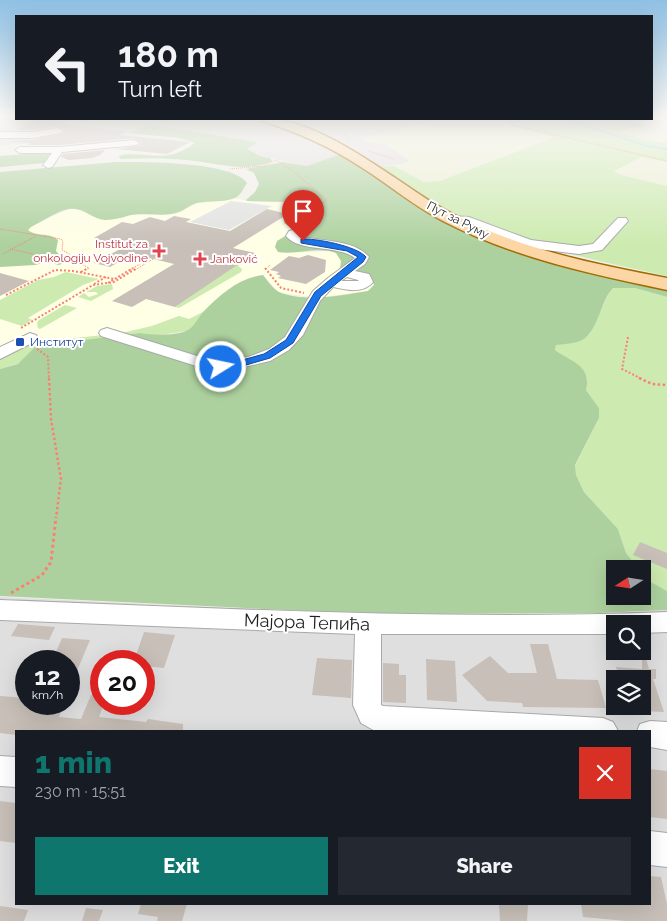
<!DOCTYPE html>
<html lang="en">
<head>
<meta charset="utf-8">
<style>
  :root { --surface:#171b24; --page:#242831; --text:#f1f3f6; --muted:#9ea1a6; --accent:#0f766e }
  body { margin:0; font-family:Raleway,sans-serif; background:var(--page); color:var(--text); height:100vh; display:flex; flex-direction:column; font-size:19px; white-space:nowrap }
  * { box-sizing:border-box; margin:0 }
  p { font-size:16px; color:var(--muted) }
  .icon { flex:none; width:28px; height:28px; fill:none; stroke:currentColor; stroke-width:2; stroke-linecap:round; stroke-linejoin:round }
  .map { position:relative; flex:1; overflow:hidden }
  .panel { position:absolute; left:15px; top:730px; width:636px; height:175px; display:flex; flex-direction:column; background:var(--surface); border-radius:0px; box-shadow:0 5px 20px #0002 }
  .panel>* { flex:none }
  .top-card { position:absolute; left:15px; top:15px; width:638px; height:105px; border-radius:0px; box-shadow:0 5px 20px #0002; background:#171b24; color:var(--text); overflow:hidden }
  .needle { width:32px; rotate:258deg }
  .buttons { position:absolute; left:606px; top:560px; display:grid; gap:10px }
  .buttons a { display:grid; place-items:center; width:45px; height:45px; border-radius:0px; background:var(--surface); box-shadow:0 5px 20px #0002; font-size:25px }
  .speed { position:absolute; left:15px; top:650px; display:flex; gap:10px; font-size:25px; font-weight:700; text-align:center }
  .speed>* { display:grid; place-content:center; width:65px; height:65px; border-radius:50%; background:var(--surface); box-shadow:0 5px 20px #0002; line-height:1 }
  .speed small { font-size:12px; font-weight:400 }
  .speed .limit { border:8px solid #d22; background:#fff; color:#111 }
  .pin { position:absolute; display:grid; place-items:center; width:42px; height:42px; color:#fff; margin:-51px -21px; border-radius:50% 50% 50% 0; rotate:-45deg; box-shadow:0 0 5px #0007 }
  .pin .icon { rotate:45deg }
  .me { position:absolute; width:55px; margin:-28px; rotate:80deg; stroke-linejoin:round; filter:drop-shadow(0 0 4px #0008) }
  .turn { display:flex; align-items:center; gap:18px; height:105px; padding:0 20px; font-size:22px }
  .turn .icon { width:65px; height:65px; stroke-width:2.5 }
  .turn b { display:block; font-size:35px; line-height:42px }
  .round { display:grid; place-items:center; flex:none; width:52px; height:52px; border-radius:0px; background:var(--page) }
  .headline { display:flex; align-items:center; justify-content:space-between; height:85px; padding:0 20px }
  h1 { font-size:30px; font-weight:800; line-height:38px; color:var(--accent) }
  .action { display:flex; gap:10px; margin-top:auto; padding:10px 20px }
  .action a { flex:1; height:58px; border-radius:0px; background:var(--accent); color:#fff; font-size:20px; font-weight:800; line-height:58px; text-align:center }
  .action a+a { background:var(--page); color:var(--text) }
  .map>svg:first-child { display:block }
</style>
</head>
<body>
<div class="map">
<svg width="667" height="921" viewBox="0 0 667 921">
  <rect width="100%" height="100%" fill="#f2efe9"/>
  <path fill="#e0dfdf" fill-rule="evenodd" d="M0,116h16v3h247l18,5 63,29 -37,13 -47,-10 -14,-7 11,-7 -109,-18 -42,20 -21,-3 -85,4z
    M277,119h165l-75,23 18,2 26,17 -8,3 -23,2 -38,-21z
    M0,597l366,17h234l67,-4v311h-667zM615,624h27v27h-27zM26,661h43v43h-43zM101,661h43v43h-43zM615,679h27v27h-27zM16,731h634v173h-634z"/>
  <path fill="#ffffe5" d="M234,198l13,3 44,1 12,4 -19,17 12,7 -10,23 45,-2 5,2 5,8 -1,8 31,7 3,9 -6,6 -47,6 -19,-1 -24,-4 -15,-17 -41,21 -19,16 -14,7 -10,-3 -27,10 -30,7 -83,9 -11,3 -28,14v-119l69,-31h7l45,10 10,-4h37l12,-3 17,-9 25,-2z"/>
  <path fill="#eef0d5" d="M651,116h16v27l-50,-11 26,-7 -22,-5 2,-1h28z
    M442,119h59l9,7 46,11 -100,39 -23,6h-9l-30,-16 16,-5 -25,-17 -18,-2 -6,-4z
    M641,157l26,5v24l-46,-11 -7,-5z"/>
  <path fill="#cdebb0" d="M83,119h157l-34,13 -53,-9 -16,6 -42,-3 -44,12 25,-12 -5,-1z
    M501,119h122l21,6 -26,7 27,8 22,3v19l-26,-5 -27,14 7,4 46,11v90c-70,-15 -140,-30 -206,-60 -29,-13 -55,-32 -81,-50h14l30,16 16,-1 115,-44 -45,-11z
    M228,252l23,6 -13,8 4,3 -1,3 -62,36 -4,-1 54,-37z
    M66,272l33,7 -16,6 -55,33 4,2 -10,6 -22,-7v-19l38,-20 16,-3z
    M112,284l1,5 -22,12 -13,-4 6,-4 5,4 9,-3 -2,-2h-10l11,-6z
    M622,286l13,2 32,9v294l-16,-9 -8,-10 -1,-3h-3l-13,-16 -8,-24 -34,-37 -8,-17 -1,-9 24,-48v-10l-13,-18c6,-23 -14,-28 -31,-40l1,-5 24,-4 10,-8 20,-42 3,-3z
    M65,305l12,3 -37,21 -2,-1 -1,-5 2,-3z
    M203,312l-6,10 -10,9 -34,5 -13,-3 -35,5 -105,31v-10l28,-14 11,-3 83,-9 30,-7 27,-10 10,3z"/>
  <path fill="#add19e" d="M148,124l110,18 -11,7 13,7 10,2 2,3c-25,13 -59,1 -85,-1 -22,-2 -44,-2 -66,-1l-3,-3c18,-5 37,3 56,-2 7,-2 15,-7 21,-11l-16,-5 -51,-5z
    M40,153l10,1 -6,9 -44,4v-11z
    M344,153l106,69 217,64v11l-32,-9h-22c-13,13 -15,46 -33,53 -7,3 -17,3 -24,4l-1,5c17,12 37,16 31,40l13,18v10l-24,47 1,10 8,17 34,37 8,24 13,16h-24v27h27l1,-24 8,10 16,9v19l-68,3 -232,1 -367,-18v-227l18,-5 18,-18 104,-13c12,2 35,3 46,-2 9,-4 12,-14 18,-20 17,-17 35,-33 59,-36 4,5 10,14 16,17 25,11 64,3 89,-1l6,-6 -3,-9 -31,-7 1,-8 -5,-8c-18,-7 -39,2 -58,-1l-3,-5 2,-6 18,-11 -11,-7v-3l13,-7 6,-7 -12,-4 -44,-1 -1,-1 9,-8 4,-8 -5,-11 -8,-4 37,-7 24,4z
    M116,162c26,0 116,-1 131,21 -4,6 -6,12 -12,15 -12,5 -26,2 -38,5 -8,2 -13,8 -21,10 -15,4 -30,-1 -45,2 -9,2 -16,5 -26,5 -14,-1 -21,-13 -36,-11 -12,2 -26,12 -38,18l-3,3c8,7 21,2 30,10l-2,11 10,11 -7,3 -12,-3 -12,3 -35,2v-95z"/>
  <path fill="#e2e2e2" d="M231,201l41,5 -43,24 -39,-8z"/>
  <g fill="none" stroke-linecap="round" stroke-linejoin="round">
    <path stroke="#aad3df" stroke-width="2" d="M565,119l82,27 20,3"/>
  </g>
  <path fill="#c7bfb8" d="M41,119h31l-11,5 65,7 -7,4 71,7 -23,12 -51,-5 22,-3 3,-3 -7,-5 -75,7h-31l2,-2 -22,-2 25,-1 30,-6 1,-3 -6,-5 -25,4h-18z
    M105,150l-5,5 -8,3 -23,2 -8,-3 2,-3z
    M267,209l21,5 -55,34 22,5 -80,54 -29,-8 -14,8 -20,-6 62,-37 -41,-10 -23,13 -16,-4 30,-16 -30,-9 28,-16 11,2 17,-7 15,4 9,-5 17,3 -5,3 44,9z
    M308,255l18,5 -1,12 -19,12 -28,-6 3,-2 -5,-2 3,-2 -9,-2 19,-14 10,2z
    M0,273l29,8 -29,15z
    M640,542l27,11v16l-34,-14z
    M18,624l37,3 -6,13 -38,-4z
    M144,632l31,3 -11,33 -20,-2v-5h-10z
    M62,638l28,2 -21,50v-29h-17z
    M530,644h18l9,35 41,1 8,28 -83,-1 -1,-4 -35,-2 -25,-26 28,-19 18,17h29z
    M642,655h3l4,14h7v10h-3l11,33 -22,-1v-32h-23l-3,-12 26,2z
    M317,658l35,2 -1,38 -39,-3z
    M426,659l29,2 2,41 -30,-2z
    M383,663l16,1v11h7v28l-23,-1z
    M91,695l10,1v8h3l-5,13 47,5 2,-3 35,5v7h-167v4l-16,-2v-37l26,2v6h38l-5,13 22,2z
    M650,769l17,2v48l-17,-2z
    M0,801l16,2v40l-16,-2z
    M650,876l11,1 6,27v17h-41l-43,-4 -2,-13h69z
    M141,904h46l-5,17h-25l1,-4 -20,-3z
    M499,904h29l-1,17h-27z
    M0,906l28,4 -4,11h-24z
    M86,908l17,2 -4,11h-17z"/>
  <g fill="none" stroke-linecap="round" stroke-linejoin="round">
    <g stroke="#a9a9a9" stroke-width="2">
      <path id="minor" d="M58,128l4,3 -1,2 -28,5h-33v-6h33z
        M134,140l5,3 -2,2 -75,7 -10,15 -4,1 -5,-3 9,-12h-32l-5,-3 5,-3h39z
        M452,216l17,1 62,23 48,6 14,-2 25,-26h8l2,3 -26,29 -23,4 -50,-6 -65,-24 -16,-1 -2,-3z
        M293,230l4,1 5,6c20,4 53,3 67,20l-4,7 -10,7 14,3 4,8c-10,12 -27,8 -40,5l-13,14 -17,34 -14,15 -19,11 -30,7 -31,2 -108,-34 -2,-3 2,-3 6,-2 103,32h19l19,-3 21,-8 16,-12 28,-46 15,-13 27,-20c-19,-14 -55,-5 -69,-22l3,-5zM347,277l11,3 1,1h-18z
        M30,333l6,2 2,3 -2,3 -36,18v-12z
        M0,600c222,8 445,21 667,12v20l-25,1v-9h-27v10h-234v71l2,1 220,12 10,4 5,9h-243l-14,-8 -8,-18 2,-71 -355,-14z
        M650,721l17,1v28l-17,-3v-16h-13l3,-7z
        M0,756l16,1v30l-16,-1z
        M650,831l17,2v34l-17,-2z"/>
    </g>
    <g stroke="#a06b00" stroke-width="3">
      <path id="major" d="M260,119c54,-4 128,56 173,84 15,9 31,17 47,24 59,26 124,39 187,51v12c-75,-16 -152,-32 -220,-67 -31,-15 -57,-38 -86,-56 -30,-20 -64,-35 -99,-46z"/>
    </g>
    <path stroke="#fa8072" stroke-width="1" stroke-dasharray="1 1" stroke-linecap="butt" d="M505,119l8,6 154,36
      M341,128l7,11
      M369,151l25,8
      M230,169l33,-3 13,-6 17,11 34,29 -6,5
      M0,229l61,10 2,2 -1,9c11,5 16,13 27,18l-3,2
      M10,249l50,11h16
      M3,254l33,-18
      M130,270l20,-12
      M135,270l18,-11
      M265,270l5,-5"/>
    <path stroke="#fa8072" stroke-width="2" stroke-dasharray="2 2" stroke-linecap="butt" d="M265,268l16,20 23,5
      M81,272l7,-4
      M108,283l25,-15
      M94,284l12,-7
      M6,295l49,-25 18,1 41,8
      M21,328l72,-43 21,-3 23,-14
      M628,337l-6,32 20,10
      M37,349l11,8 1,22"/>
    <path stroke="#fa8072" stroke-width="2.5" stroke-dasharray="2.5 2.5" stroke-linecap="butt" d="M49,378l2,41 10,60 -5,39
      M639,378l13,6 15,1"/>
    <path stroke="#fa8072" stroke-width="3" stroke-dasharray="3 3" stroke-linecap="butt" d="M11,593l31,-18 9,-13 5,-45"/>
    <use href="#minor" fill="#fff" fill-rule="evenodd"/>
    <use href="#major" fill="#fcd6a4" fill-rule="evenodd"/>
  </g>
  <linearGradient id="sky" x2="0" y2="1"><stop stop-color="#8fc0e4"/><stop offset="0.47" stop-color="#f9f8f5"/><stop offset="1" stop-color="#f9f8f5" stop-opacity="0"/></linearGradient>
  <rect width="667" height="245" fill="url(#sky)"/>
  <path fill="#1a73e8" stroke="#114b97" d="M301,239c14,-1 56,7 65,18l-3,5 -42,34 -28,47 -23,15 -34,10 -18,1v-4l17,-3 29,-8 22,-14 29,-48 43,-35 -11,-6 -46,-8z"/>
  <g fill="#e0444e" stroke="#fff" stroke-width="2">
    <path d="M156.5 243.5h5v5h5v5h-5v5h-5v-5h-5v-5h5z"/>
    <path d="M197.5 251.5h5v5h5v5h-5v5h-5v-5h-5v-5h5z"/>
  </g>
  <rect fill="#1a4fb4" stroke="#fff" stroke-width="2" x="15" y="337" width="10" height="10" rx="2.5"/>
  <g text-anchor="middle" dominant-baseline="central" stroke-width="4" stroke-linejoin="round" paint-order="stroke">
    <g font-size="12" fill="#222" stroke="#fff">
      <text transform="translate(458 220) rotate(27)">Пут за Руму</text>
    </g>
    <g font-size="12" fill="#be3a42" stroke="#fff" text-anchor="end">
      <text x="148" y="244">Institut za<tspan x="148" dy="14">onkologiju Vojvodine</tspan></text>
      <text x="210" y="259" text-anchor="start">Janković</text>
    </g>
    <g font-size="12" fill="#164399" stroke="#fff" text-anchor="start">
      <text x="30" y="342">Институт</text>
    </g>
    <g font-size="18" fill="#222" stroke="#fff">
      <text transform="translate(307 622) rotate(2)">Мајора Тепића</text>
    </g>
  </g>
</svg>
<div class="buttons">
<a><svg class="needle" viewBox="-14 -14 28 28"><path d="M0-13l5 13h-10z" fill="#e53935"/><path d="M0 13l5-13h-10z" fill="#9ea1a6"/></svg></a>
<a><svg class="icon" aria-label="search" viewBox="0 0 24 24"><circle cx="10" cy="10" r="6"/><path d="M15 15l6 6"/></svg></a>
<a><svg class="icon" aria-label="layers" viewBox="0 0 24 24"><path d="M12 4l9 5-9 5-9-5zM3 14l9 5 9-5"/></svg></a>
</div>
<div class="speed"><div>12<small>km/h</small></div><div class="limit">20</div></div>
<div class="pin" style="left:303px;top:241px;background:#d93025"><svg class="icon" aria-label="arrive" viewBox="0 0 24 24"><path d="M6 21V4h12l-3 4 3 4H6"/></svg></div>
<svg class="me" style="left:221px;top:367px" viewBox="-20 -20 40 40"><circle r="17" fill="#1a73e8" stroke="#fff" stroke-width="3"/><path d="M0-11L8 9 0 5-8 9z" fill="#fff"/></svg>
<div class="top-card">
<div class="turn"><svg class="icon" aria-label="left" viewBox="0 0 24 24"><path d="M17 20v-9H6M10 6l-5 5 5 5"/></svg><div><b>180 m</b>Turn left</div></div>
</div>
<section class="panel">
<div class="headline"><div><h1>1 min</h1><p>230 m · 15:51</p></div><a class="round" style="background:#d93025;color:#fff"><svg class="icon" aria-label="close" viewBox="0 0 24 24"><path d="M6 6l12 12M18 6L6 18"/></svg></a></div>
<div class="action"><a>Exit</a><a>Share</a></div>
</section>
</div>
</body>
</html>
